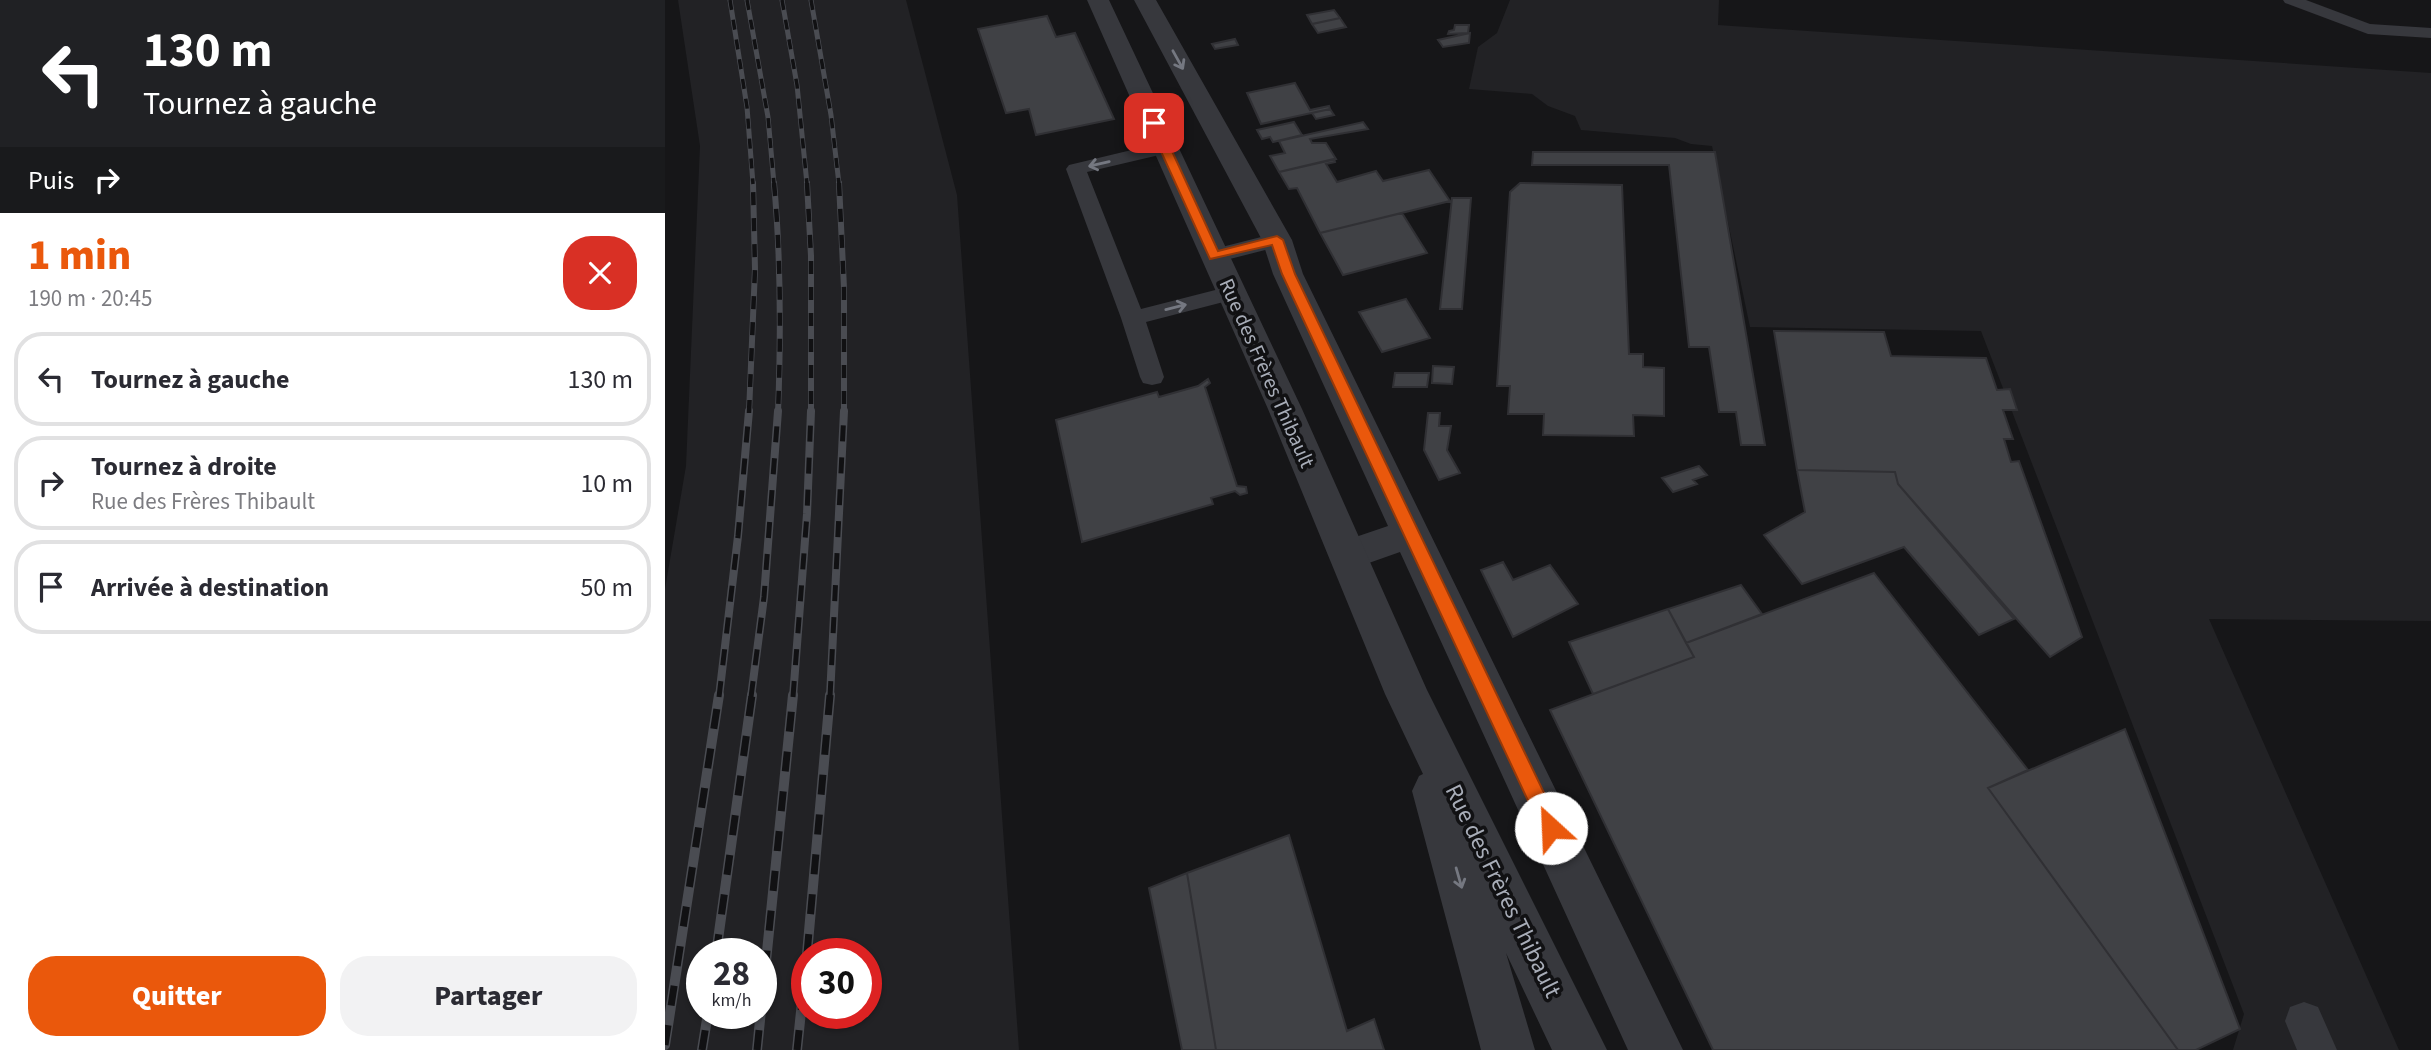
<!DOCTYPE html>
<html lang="fr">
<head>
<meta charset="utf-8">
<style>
  :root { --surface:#fff; --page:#f2f2f3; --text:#2b2b33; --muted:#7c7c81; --line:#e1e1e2; --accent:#ea580c }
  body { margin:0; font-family:"Source Sans 3",sans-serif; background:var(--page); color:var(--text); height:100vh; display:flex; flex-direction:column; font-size:26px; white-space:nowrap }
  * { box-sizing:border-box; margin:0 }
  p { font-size:23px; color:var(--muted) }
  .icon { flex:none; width:38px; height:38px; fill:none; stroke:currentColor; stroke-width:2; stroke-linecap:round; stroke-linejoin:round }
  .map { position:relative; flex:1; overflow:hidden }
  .panel { display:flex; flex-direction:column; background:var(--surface); width:665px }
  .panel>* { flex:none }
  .top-card { background:#202124; color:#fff; overflow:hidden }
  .speed { position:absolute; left:21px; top:938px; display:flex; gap:14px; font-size:35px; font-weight:700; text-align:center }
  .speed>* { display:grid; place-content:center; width:91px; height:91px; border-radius:50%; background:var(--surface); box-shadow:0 2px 5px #0004; line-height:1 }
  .speed small { font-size:18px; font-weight:400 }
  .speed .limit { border:10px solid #d22; background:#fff; color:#111 }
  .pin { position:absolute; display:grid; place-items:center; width:60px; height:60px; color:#fff; margin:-30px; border-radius:14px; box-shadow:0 4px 10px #0006 }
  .me { position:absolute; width:77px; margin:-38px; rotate:335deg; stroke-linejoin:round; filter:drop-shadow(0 0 5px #0008) }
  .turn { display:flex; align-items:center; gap:24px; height:147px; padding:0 28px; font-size:32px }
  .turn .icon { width:91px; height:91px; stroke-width:2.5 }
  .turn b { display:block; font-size:49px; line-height:60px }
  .then { display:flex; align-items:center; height:66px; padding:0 28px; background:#0003; gap:14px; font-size:26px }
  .round { display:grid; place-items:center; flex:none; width:74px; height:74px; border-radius:28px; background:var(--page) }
  .overview { display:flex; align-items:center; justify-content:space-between; height:119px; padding:0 28px }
  h1 { font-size:42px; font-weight:800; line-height:52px; color:var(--accent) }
  .action { display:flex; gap:14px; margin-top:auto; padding:14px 28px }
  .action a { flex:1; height:80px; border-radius:28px; background:var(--accent); color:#fff; font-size:28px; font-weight:800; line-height:80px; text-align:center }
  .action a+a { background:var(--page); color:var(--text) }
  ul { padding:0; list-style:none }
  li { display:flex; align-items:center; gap:21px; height:94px; margin:0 14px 10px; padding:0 14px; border:4px solid var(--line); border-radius:28px }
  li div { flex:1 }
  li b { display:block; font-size:26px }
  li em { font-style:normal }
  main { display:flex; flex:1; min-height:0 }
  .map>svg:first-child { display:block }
</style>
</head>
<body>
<main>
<section class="panel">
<div class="top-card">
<div class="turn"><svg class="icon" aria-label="left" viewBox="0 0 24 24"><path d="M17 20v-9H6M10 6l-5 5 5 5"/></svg><div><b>130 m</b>Tournez à gauche</div></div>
<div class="then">Puis<svg class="icon" aria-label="right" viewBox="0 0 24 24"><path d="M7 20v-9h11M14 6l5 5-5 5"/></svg></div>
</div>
<div class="overview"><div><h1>1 min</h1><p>190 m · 20:45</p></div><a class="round" style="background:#d93025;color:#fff"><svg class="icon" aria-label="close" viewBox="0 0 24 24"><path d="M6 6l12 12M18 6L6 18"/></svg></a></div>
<ul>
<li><svg class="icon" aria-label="left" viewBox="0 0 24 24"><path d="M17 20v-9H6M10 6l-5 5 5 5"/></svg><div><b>Tournez à gauche</b></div><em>130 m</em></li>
<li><svg class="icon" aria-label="right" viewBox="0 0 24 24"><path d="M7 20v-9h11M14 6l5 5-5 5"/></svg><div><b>Tournez à droite</b><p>Rue des Frères Thibault</p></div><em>10 m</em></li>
<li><svg class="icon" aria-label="arrive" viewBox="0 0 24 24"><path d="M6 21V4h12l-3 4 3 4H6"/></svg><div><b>Arrivée à destination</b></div><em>50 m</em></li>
</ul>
<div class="action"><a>Quitter</a><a>Partager</a></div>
</section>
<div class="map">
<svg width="1766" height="1050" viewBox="0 0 1766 1050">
  <rect width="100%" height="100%" fill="#161618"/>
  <path fill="#222225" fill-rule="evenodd" d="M13,0h228l51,195 62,855h-354v-461l21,-123 14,-320zM37,954h59v59h-59zM142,954h59v59h-59z
    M845,0h209l-1,25 713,48v548l-222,-2 190,431h-166l11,-36 -263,-683 -231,-4 -38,-181 -21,-2 -16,-6 -94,-8 -6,-14 -27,-10 -16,-12 -63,-5 9,-42 19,-14z"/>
  <path fill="#404145" stroke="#303034" stroke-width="2" d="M669,10l6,8 -28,6 -5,-9z
    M382,16l9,21 19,-4 39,86 -78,16 -7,-26 -23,4 -28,-84z
    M675,18l6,9 -28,6 -6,-9z
    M790,25h14l-1,8 -20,1 1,-3 5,-1z
    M805,33l-1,10 -26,4 -5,-7z
    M570,39l3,6 -23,4 -3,-5z
    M630,83l15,27 19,-4 1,3 -69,15 -14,-31z
    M665,109l4,6 -18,4 -4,-6z
    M629,122l8,13 -29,7 -3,-5 -8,2 -5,-9z
    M698,122l5,7 -58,10 2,4h14l10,16 -57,13 -9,-16 15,-3 -6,-12z
    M868,152h182l50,293h-24l-5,-33h-17l-10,-65h-20l-20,-182h-137z
    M669,159l1,3 -9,2 11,18 39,-11 7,10 46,-11 21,31 -130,32 -23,-45 -8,1 -10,-17z
    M855,183l102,2 7,169h14v13l21,1v48l-31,-1 1,21 -91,-1 1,-21h-36l2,-28h-13l13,-194z
    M787,198h19l-9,111h-22z
    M737,213l25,40 -84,22 -23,-42z
    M741,299l24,39 -48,14 -23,-40z
    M1109,331l110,1 7,24 95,2 11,32 13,-1 7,21h-14l10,29h-9l7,23 8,-1 63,176 -32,20 -152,-173 -3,-12 -98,-2z
    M768,366l21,1 -2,17 -20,-1z
    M730,373h34l-2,14h-34z
    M543,379l2,4 -5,4 32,99 9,1 1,6 -7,2 -5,-4 -24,7 2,6 -131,38 -26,-122 101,-28 2,5 39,-11z
    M763,413h12l-1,13h12l-4,24 13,23 -21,7 -15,-30z
    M1034,466l8,9 -14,5 4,4 -24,8 -11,-14z
    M1132,470l98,2 3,12 116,135 -35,16 -75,-88 -102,37 -38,-49 41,-23z
    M838,562l10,18 37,-15 28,39 -65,33 -32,-67z
    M1209,573l154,197 -40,18 190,262h-465l-163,-340 144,-53 -8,-14z
    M1076,585l21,29 -76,29 -18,-34z
    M1003,609l26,48 -101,37 -24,-52z
    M1460,729l115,300 -44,21h-18l-190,-262z
    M624,835l58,196 27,-12 10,31h-168l-29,-177z
    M522,873l20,120 9,57h-34l-33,-162z"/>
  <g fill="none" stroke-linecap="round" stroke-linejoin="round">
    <path fill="#37383d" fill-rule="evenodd" d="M1618,0h23l64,24 61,4v10l-63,-4 -83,-31z
      M500,142l7,2 3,4 -3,4 -85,20 54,137 90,-23 8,2 3,5 -3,5 -93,24 18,55 -3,6 -9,2 -9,-2 -3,-6 -19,-59 -55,-149 3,-4z
      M612,233l8,2 3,5 -3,5 -71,18 -8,-2 -3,-5 3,-5z
      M1639,1002l14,5 19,43h-40l-12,-29 5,-14z"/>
    <path fill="#37383d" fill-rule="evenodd" d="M469,0h22l136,240 11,34 380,776h-55l-228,-498 -51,18 -14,-4 -6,-11 6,-11 53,-18 -115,-252 -11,-34z"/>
    <path fill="#37383d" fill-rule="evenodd" d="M422,0h22l193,409 125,281 180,360h-55l-46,-97 29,97h-54l-69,-259 7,-15 4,-2 -38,-80 -117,-285z"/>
    <g stroke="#4a4c52" stroke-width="5">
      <path id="rail-far3" d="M65,0l17,107 6,77
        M82,0l21,117 6,67
        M117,0l15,85 10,99
        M146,0l20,115 8,69"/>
    </g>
    <g stroke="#4a4c52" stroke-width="6">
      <path id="rail-far2" d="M109,183c7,76 7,153 4,230
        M142,183l4,73v157
        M174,183l5,105v125
        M84,413l6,-144 -2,-86"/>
    </g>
    <g stroke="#4a4c52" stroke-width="8">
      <path id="rail-far1" d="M54,697l19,-161 11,-125
        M86,697l13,-100 14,-186
        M128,697l14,-183 4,-103
        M165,697l14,-286"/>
    </g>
    <g stroke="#4a4c52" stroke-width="10">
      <path id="rail" d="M51,954l36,-259
        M142,954l23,-259
        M0,1045l54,-350
        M37,1050l6,-37
        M92,1050l36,-355
        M132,1050l10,-96"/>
    </g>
    <use href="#rail-far3" stroke="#111113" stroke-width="3.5" stroke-dasharray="10" stroke-linecap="butt"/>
    <use href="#rail-far2" stroke="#111113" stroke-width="4.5" stroke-dasharray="13" stroke-linecap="butt"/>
    <use href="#rail-far1" stroke="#111113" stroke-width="5" stroke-dasharray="16" stroke-linecap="butt"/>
    <use href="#rail" stroke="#111113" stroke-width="7" stroke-dasharray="20" stroke-linecap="butt"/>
  </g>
  <defs><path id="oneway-shaft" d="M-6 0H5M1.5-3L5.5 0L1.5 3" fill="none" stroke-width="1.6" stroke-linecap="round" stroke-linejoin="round" transform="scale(1.75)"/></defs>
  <g stroke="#757881">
    <use href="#oneway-shaft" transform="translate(513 60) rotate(61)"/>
    <use href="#oneway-shaft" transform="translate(434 164) rotate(167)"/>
    <use href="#oneway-shaft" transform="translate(511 307) rotate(-14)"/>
    <use href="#oneway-shaft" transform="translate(794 878) rotate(74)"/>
  </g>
  <path fill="#ea580c" stroke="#983908" stroke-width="2" d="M489,120l5,3 59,128 59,-15 6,4 12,34 263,548 3,6 -3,7 -7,3 -7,-3 -262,-561 -10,-29 -62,14 -62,-136z"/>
  <g text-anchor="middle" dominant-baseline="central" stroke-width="7" stroke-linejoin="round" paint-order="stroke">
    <g font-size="21" fill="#a8adb8" stroke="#111113">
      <text transform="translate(602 373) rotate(66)">Rue des Frères Thibault</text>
    </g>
    <g font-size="24" fill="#a8adb8" stroke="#111113">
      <text transform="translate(838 891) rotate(64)">Rue des Frères Thibault</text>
    </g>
  </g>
</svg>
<div class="speed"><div>28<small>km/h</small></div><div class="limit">30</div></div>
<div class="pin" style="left:489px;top:123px;background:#d93025"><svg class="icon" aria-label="arrive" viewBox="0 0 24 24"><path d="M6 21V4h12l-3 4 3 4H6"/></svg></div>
<svg class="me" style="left:886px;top:828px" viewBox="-20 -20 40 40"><circle r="19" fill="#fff"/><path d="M0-13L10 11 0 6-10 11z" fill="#ea580c"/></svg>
</div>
</main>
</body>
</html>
